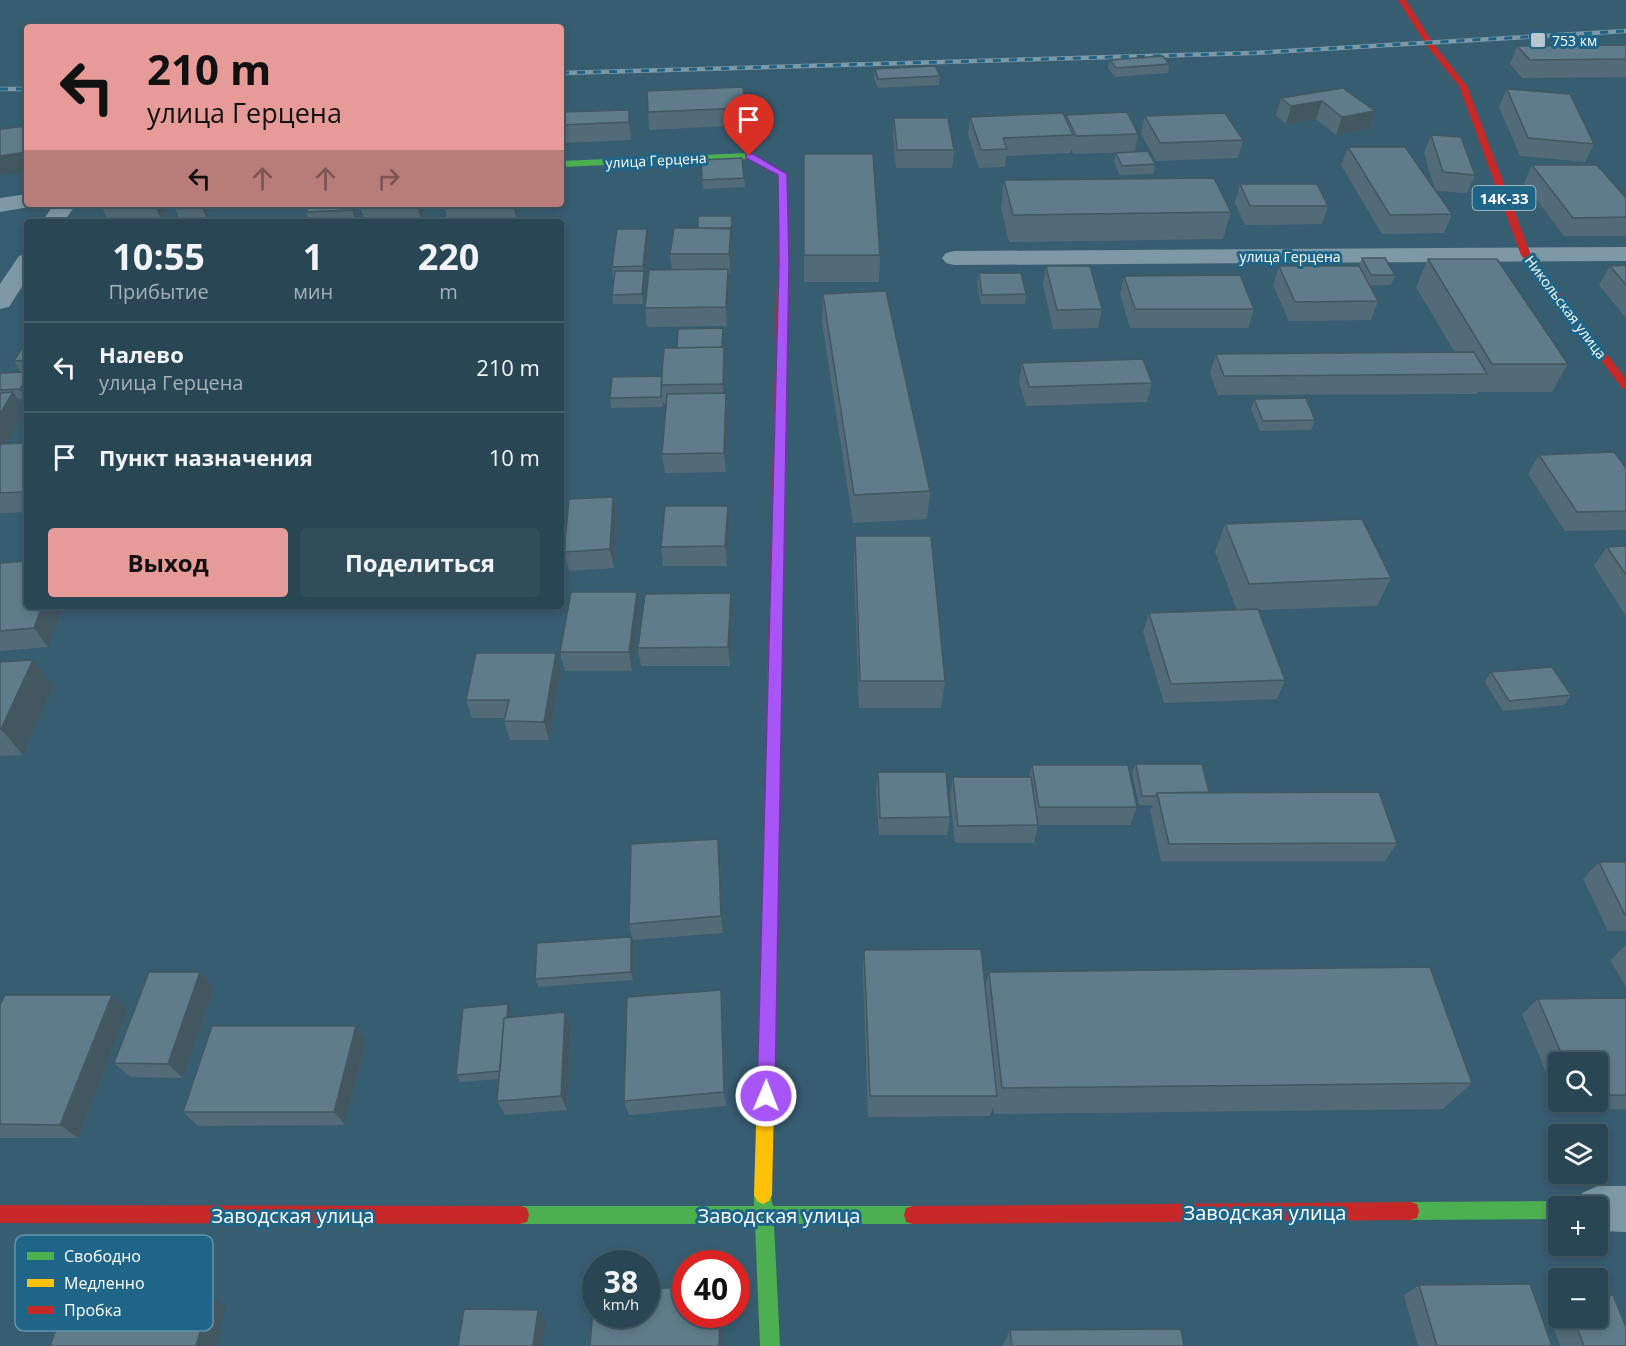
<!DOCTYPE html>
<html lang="ru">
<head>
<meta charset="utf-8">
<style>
  :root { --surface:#294654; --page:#314d5a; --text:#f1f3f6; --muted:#a5b1b8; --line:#455e6b; --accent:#e69b98 }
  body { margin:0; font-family:"Open Sans",sans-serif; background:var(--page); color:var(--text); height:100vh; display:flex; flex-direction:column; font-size:22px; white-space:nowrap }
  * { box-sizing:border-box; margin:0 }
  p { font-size:20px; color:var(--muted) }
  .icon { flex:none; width:33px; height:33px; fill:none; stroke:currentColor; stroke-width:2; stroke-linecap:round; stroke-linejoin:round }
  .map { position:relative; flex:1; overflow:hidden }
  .details { position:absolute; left:24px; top:219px; width:540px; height:390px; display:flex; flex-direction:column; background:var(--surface); border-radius:6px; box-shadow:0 3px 9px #0003,0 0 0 2px var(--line) }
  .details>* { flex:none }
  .hud { position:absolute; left:24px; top:24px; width:540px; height:183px; border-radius:6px; box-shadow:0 3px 9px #0003,0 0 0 2px var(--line); background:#e69b98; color:#111; overflow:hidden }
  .controls { position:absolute; left:1548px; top:1052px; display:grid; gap:12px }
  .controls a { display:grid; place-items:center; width:60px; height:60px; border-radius:6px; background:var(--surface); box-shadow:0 3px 9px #0003,0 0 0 2px var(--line); font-size:30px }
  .speed { position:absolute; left:582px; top:1250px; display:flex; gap:12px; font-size:30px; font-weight:700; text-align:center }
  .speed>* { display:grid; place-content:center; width:78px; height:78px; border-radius:50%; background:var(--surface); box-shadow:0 3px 9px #0003,0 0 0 2px var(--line); line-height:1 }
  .speed small { font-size:15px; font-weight:400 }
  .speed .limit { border:9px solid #d22; background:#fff; color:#111 }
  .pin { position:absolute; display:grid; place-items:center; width:51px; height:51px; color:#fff; margin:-62px -26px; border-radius:50% 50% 50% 0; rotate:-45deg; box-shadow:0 0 6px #0007 }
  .pin .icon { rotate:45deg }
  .me { position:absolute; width:66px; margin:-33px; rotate:1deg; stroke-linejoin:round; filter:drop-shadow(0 0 4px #0008) }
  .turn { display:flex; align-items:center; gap:21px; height:126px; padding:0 24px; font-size:27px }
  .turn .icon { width:78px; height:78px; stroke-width:2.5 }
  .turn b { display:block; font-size:42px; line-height:51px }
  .lanes { display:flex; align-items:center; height:57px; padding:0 24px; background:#0003; justify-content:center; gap:30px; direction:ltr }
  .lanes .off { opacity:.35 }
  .eta { display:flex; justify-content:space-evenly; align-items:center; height:102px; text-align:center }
  .eta b { font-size:36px; font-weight:700; line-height:42px }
  .button { display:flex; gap:12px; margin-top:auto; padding:12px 24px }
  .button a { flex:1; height:69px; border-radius:6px; background:var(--accent); color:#111; font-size:24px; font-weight:700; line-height:69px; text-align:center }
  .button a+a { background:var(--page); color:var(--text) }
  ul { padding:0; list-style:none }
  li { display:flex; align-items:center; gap:18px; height:90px; padding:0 24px; border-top:2px solid var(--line) }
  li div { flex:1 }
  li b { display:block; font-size:22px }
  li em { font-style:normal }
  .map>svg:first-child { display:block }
</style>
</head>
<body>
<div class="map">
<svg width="1626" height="1346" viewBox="0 0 1626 1346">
  <rect width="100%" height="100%" fill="#375d70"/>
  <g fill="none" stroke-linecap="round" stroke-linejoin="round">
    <path fill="#7e98a6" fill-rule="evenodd" d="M27,194v10h9l-1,2 -35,6v-14z
      M54,204h22l-12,18h-22z
      M1626,247v14l-672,4 -8,-2 -4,-5 4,-5 8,-2z
      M27,254v25l-18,28 -9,2v-25l19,-28z
      M1598,1186h28v46l-28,-1v-25h-21l5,-13z"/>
    <path fill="#4caf50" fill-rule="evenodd" d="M749,153l37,21v67l-8,-2v-64l-31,-16 -186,8v-6z
      M775,656l7,5 -5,295 -2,5 -6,2 -6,-2 -2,-5 7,-295z
      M763,1186l6,3 4,17h140l7,2 2,7 -2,7 -7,2h-139l6,122h-20l-5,-122h-235l-7,-2 -2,-7 2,-7 7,-2h234v-11l3,-6z
      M1558,1201l8,5h-8v13l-148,1 -7,-2 -2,-7 2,-7 7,-2z"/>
    <path fill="#ffc107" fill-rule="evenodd" d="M769,949l6,2 2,5 -5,239 -3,6 -6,3 -6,-3 -3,-6 7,-239 2,-5z"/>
    <path fill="#c62828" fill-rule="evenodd" d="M1398,0h8l27,43 34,43 64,169 95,124v10l-4,-1 -101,-133 -62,-169 -32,-40z
      M783,236l5,3 -6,422 -7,5 -7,-5 10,-422z
      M1410,1202l7,2 2,7 -2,7 -7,2 -497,4 -7,-2 -2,-7 2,-7 7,-2z
      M0,1205l520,1 7,2 2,7 -2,7 -7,2 -520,-1z"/>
    <g stroke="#7e98a4" stroke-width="4.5">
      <path id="rail" d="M561,73l692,-20 373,-22
        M0,89h27"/>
    </g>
    <use href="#rail" stroke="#1f6588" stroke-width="3" stroke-dasharray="8" stroke-linecap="butt"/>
  </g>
  <path fill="#536b77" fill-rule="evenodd" d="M1626,45v32l-104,1 -12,-14 7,-18z
    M1110,60l59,4 -1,9 -53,4 -7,-9z
    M875,69l65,7 -1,9 -61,3 -4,-10z
    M1343,88l32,23 -6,18 -33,6 -20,-16 -30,5 -10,-8 5,-18z
    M1507,89l87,55 -9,18 -65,-6 -21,-49z
    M745,108l1,17 -97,5 -1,-18z
    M629,110l2,18v12l-70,3v-31z
    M1066,115l72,19 -3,18 -62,2 -2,-5 -1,4 -64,3 -1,11 -26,1 -11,-33 2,-18 96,2z
    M1145,116l98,24 -5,18 -82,3 -15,-27z
    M894,118l60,32 -2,18h-56l-3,-32z
    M1431,135l44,40 -8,18 -32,-2 -11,-38z
    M1348,147l104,67 -8,19 -62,1 -41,-69z
    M1116,153l39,11 -2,10 -33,1 -6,-13z
    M804,154l76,101 -1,27h-75z
    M701,160l43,18 1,9 -42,2z
    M1532,165l94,33v38h-62l-40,-53z
    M1004,180l227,32 -8,27 -214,3 -8,-35z
    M1240,184l88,22 -6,18 -77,1 -10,-22z
    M102,204h70l-10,18h-53l-8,-17z
    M177,204h35l-6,13 -27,1 -4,-10z
    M360,204l-5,16 -28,1 -18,-2 -3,-7z
    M361,204h65l-4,18h-57l-5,-16z
    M445,204h74l-2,18h-69l-4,-16z
    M732,216v31l-2,26h-2l1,15 -2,38 -80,1 -2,-19 27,-38 -2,-16 28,-26z
    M647,229l2,9 -4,36v7l-2,23h-30l-1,-9 2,-18h-1l-1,-10z
    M1362,258l33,17 -4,10h-21l8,16 -7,19 -82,1 -16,-36 6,-19h80z
    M1428,259l140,105 -16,28h-74l-1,2 -259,1 -8,-22 6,-19 239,-1 -39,-66z
    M1626,265v53l-27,-33 11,-19z
    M1046,266l56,43 -4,19 -45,1 -10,-44z
    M979,273l47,21 -1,10h-44l-4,-21z
    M1124,276l130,33 -6,19h-118l-10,-34z
    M823,294l107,197 -3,28 -74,4 -31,-201z
    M723,328v19l2,20 -1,26 3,19 -1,60 -61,1 -3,-19 4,-50h-2l-1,-3v6l-52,1 -1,-10 52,-22 15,-28z
    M27,340v56l-1,3h-8l7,12 -19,33 21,-1v69l-27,1v-140l21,-1 -7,-11z
    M1022,363l130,20 -5,19 -121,4 -7,-24z
    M1254,399l61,21 -4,10 -51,1 -9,-22z
    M1539,455l87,13v62l-61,1 -37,-57z
    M613,497l3,20 -2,51 -45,3 -5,-19z
    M1225,524l166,54 -14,28 -119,4 27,70 -8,19 -113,4 -21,-71 6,-19 88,-3 -22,-58z
    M729,525l-2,41h-64l-2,-19z
    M855,536l90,145 -4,27h-82l-5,-144z
    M1626,546v70l-32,-50 13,-19z
    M0,563l48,84 -48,4z
    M731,593l2,20 -3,53h-89l-3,-18z
    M640,611l-8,60h-67l-5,-19z
    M0,662l53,25 -30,68 -23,1z
    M561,672l-12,68h-39l-6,-19 1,-3h-33l-6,-18z
    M1491,672l80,23 -7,10 -61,6 -18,-29z
    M1136,764l73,28 188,51 -12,18h-224l-11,-51 3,-5h-14l-7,-32z
    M1032,765l105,42 -7,18h-92l-4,18h-79l-5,-48 3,-18h76z
    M878,772l72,45 -3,18h-68l-3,-45z
    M718,839l2,17 3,77 -90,7 -4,-16z
    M1599,862h27v69h-18l-25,-52z
    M633,945v35l-95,7 -3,-8z
    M1626,945v42l-16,-27z
    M864,950l121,39 4,-17 483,111 -29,26 -449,5 -1,-7 -3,9 -122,1 -5,-144z
    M200,972l14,16 -31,90 -53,-1 -16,-14z
    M721,990l2,16 3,100 -97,9 -5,-14z
    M1626,998v111h-65l-39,-95 16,-15zM1558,1062h40v39h-40z
    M0,1005l128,5 -50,128h-78z
    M512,1012l-1,5 60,11 -4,82 -62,5 -8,-14 2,-22 -39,3 -4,-7z
    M356,1026l10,15 -21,84 -147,1 -15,-14z
    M1419,1285l133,61h-134l-14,-51z
    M1558,1299v18h40l28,29h-66l-14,-40z
    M1010,1330l174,16h-181v-2z"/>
  <path fill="#435761" d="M1322,101l-6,18 -30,5 5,-18z
    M629,110l2,18v12l-2,-18z
    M1375,111l-6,18 -33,6 6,-18z
    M27,152v20l-27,3v-19z
    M154,204h18l-10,18z
    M204,204h8l-6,13 -4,-9z
    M354,204h6l-5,16 -3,-10z
    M417,204h9l-4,18h-1z
    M513,204h6l-2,18z
    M732,216v31l-2,26 -1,-19z
    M647,229l2,9 -4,36v7l-2,23 -1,-10 2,-21 -1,-7z
    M728,269l1,19 -2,38 -1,-19z
    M724,347l1,20 -1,36 -1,-19z
    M27,376v20l-1,3 -6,-10z
    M13,392l12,19 -25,44v-41z
    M726,393l1,19 -1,60 -2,-19z
    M27,486v11l-3,-5z
    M613,497l3,20 -2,51 -4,-19z
    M728,506l1,19 -2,41 -2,-20z
    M637,592l3,19 -8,60 -3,-19z
    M731,593l2,20 -3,53 -2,-19z
    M42,606h21l-15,41 -14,-19z
    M556,653l5,19 -12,68 -5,-18z
    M33,660l20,27 -30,68 -22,-26z
    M718,839l2,17 3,77 -2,-17z
    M631,937l2,8v35l-2,-8z
    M200,972l14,16 -31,90 -15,-14z
    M721,990l2,16 3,100 -2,-14z
    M112,995l16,15 -50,128 -18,-13z
    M508,1004l4,8 -6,66 -3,-7z
    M565,1012l6,16 -4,82 -6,-14z
    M356,1026l10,15 -21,84 -11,-13z
    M210,1296l16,11 -11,39h-19z
    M538,1310l8,10 -4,26h-9z
    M720,1314h4l-1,32h-4z"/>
  <path fill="#607c8a" stroke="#435761" stroke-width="1.5" d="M1626,45v14l-96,1 -13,-14z
    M1163,56l6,8 -53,4 -6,-8z
    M935,66l5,10 -62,3 -3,-10z
    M743,87l2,21 -97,4 -1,-21z
    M1343,88l32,23 -33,6 -20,-16 -31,5 -10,-8z
    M1507,89l63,5 24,50 -66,-6z
    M629,110v12l-68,3v-13z
    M1127,112l11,22 -62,2 -10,-21z
    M1063,113l10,22 -70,3 4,11 -26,1 -11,-33z
    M1225,113l18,27 -83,3 -15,-27z
    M894,118h54l6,32h-57z
    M27,126v26l-27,4v-27z
    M1431,135l30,2 14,38 -32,-3z
    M1348,147h57l47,67 -62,1z
    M1148,151l7,13 -33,2 -6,-13z
    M804,154h69l7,101h-76z
    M742,158l2,20 -42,2 -1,-20z
    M1532,165h65l29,33v19l-53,1z
    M1214,178l17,34 -218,3 -9,-35z
    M1240,184h77l11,22h-78z
    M102,204h31l-32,1z
    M177,204h27l-2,4h-27z
    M309,204h45l-2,6 -46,2z
    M361,204h55l-56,2z
    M445,204h52l-53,2z
    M698,216h34l-1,13 -33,-1z
    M326,218l-1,4h-25l1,-3z
    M674,228h57l-2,26h-59z
    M617,229h30l-4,37 -31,1z
    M1362,258h23l10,17h-24z
    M1428,259h69l71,105h-76z
    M1626,265v20l-16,-19z
    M1046,266h44l12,43 -45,1z
    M1279,266h80l19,35 -83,1z
    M728,269l-2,38 -81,1 4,-38z
    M615,271h29l-2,23 -30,1z
    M979,273h42l5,21 -44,1z
    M1240,275l14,34h-119l-11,-33z
    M886,291l44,200 -76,4 -31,-201z
    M723,328l-1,19 -45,1 1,-19z
    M27,340v20l-13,1z
    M724,347l-1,37 -62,1 3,-37z
    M1474,352l13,22 -263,2 -8,-22z
    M1143,359l9,24 -123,4 -7,-24z
    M27,372v4l-7,13 -20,1v-17z
    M662,376l-1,21 -51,1 2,-21z
    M13,392l-13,22v-21z
    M726,393l-2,60 -62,1 5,-60z
    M1306,398l9,22 -52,1 -9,-22z
    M27,443v43l-3,6 -24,1v-49z
    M1614,452l12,16v43l-49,1 -38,-57z
    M613,497l-3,52 -46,3 5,-53z
    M665,506h63l-3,40 -64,1z
    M1362,519l29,59 -142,6 -24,-60z
    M855,536h76l14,145h-85z
    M1626,546v29l-19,-28z
    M27,561v45h15l-8,22 -34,3v-68z
    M571,592h66l-8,60h-69z
    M731,593l-3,54 -90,1 7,-54z
    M1258,609l27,71 -114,4 -22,-71z
    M476,653h80l-12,69 -40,-1 5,-21h-43z
    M33,660l-32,69h-1v-67z
    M1552,667l19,28 -62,6 -18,-29z
    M1136,764h66l7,28 -52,1 -1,3h-14z
    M1032,765h96l9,42h-98z
    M878,772h68l4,45 -70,1z
    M953,777h78l7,48 -80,1z
    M1379,792l18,51 -228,1 -12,-51z
    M718,839l3,77 -92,8 2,-80z
    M1599,862h27v53h-1z
    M631,937v35l-96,7 2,-36z
    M981,949l16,147h-127l-6,-146z
    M1430,967l42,116 -470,5 -13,-116z
    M149,972h51l-32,92 -54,-1z
    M721,990l3,102 -100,9 3,-104z
    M5,995h107l-52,130 -60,-1v-119z
    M1626,998v97h-28v-33h-33l-27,-63z
    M508,1004l-1,13 -3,1 -4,53 -44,4 7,-67z
    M565,1012l-4,84 -64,5 7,-83z
    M212,1026h144l-22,86h-151z
    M1530,1284l22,62h-115l-18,-61z
    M595,1288l1,26h50v-26h40v26h34l-1,32h-129z
    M1598,1295h15l13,32v19h-42l-11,-29h25z
    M210,1296l-14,50h-146l18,-49z
    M464,1309l74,1 -5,36h-75z
    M1181,1329l3,17h-172l-2,-16z"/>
  <path fill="#a855f7" stroke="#6d37a1" stroke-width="1.5" d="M746,154h7l34,20 2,88 -14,834 -3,7 -6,2 -6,-2 -3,-7 22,-834 -1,-87 -32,-17z"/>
  <rect fill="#b9c6cd" stroke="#1f6588" stroke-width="2" x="1530" y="32" width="16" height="16" rx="3"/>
  <g text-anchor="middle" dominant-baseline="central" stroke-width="6" stroke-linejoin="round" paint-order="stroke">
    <g font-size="14" fill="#fff" stroke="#1f6588" text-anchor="start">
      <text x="1552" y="40">753 км</text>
    </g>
    <g font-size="14" fill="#fff" stroke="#1f6588">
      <text transform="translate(656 160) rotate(-3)">улица Герцена</text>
      <text x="1290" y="256">улица Герцена</text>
      <text transform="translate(1566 307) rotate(53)">Никольская улица</text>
    </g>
    <rect fill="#1f6588" stroke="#bcd1db" stroke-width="1.5" x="1472.5" y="186" width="63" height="24" rx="4.5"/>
    <g font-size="15" font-weight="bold" fill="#fff">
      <text x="1504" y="198">14К-33</text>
    </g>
    <g font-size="20" fill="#fff" stroke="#1f6588">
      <text x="1265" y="1212">Заводская улица</text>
      <text x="293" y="1215">Заводская улица</text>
      <text x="779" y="1215">Заводская улица</text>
    </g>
  </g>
  <rect x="15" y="1235" width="198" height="96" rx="9" fill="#1f6588" stroke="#6293ac" stroke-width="1.5"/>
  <rect x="27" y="1252" width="27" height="8" fill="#4caf50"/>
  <rect x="27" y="1279" width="27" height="8" fill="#ffc107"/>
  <rect x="27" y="1306" width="27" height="8" fill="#c62828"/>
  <g font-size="16" fill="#fff">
    <text x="64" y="1262">Свободно</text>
    <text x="64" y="1289">Медленно</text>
    <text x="64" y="1316">Пробка</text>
  </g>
</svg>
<div class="controls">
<a><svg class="icon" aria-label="search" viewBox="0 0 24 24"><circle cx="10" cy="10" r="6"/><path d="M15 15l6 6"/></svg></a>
<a><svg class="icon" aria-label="layers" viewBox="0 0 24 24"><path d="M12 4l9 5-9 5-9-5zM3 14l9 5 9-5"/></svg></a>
<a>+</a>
<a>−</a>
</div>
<div class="speed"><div>38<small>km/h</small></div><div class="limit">40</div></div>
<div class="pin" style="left:749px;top:156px;background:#d93025"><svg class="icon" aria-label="arrive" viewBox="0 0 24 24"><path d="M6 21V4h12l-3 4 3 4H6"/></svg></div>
<svg class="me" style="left:766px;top:1096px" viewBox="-20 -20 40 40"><circle r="17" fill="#a855f7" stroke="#fff" stroke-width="3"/><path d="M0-11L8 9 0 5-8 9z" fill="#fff"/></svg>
<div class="hud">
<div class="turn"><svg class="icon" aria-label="left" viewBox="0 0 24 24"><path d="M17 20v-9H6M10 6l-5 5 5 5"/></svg><div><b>210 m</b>улица Герцена</div></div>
<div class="lanes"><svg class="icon" aria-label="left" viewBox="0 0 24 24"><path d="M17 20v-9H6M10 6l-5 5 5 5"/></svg><svg class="icon off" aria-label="ahead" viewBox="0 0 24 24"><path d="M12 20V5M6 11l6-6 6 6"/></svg><svg class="icon off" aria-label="ahead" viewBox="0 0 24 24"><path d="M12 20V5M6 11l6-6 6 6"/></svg><svg class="icon off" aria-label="right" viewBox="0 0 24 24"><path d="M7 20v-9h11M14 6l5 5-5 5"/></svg></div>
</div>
<section class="details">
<div class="eta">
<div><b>10:55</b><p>Прибытие</p></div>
<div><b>1</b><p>мин</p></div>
<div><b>220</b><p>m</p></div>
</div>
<ul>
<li><svg class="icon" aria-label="left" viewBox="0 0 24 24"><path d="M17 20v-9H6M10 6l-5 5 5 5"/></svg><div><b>Налево</b><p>улица Герцена</p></div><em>210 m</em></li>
<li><svg class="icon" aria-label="arrive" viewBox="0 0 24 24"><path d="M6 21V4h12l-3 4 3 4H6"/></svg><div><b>Пункт назначения</b></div><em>10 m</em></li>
</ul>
<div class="button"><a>Выход</a><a>Поделиться</a></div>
</section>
</div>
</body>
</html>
